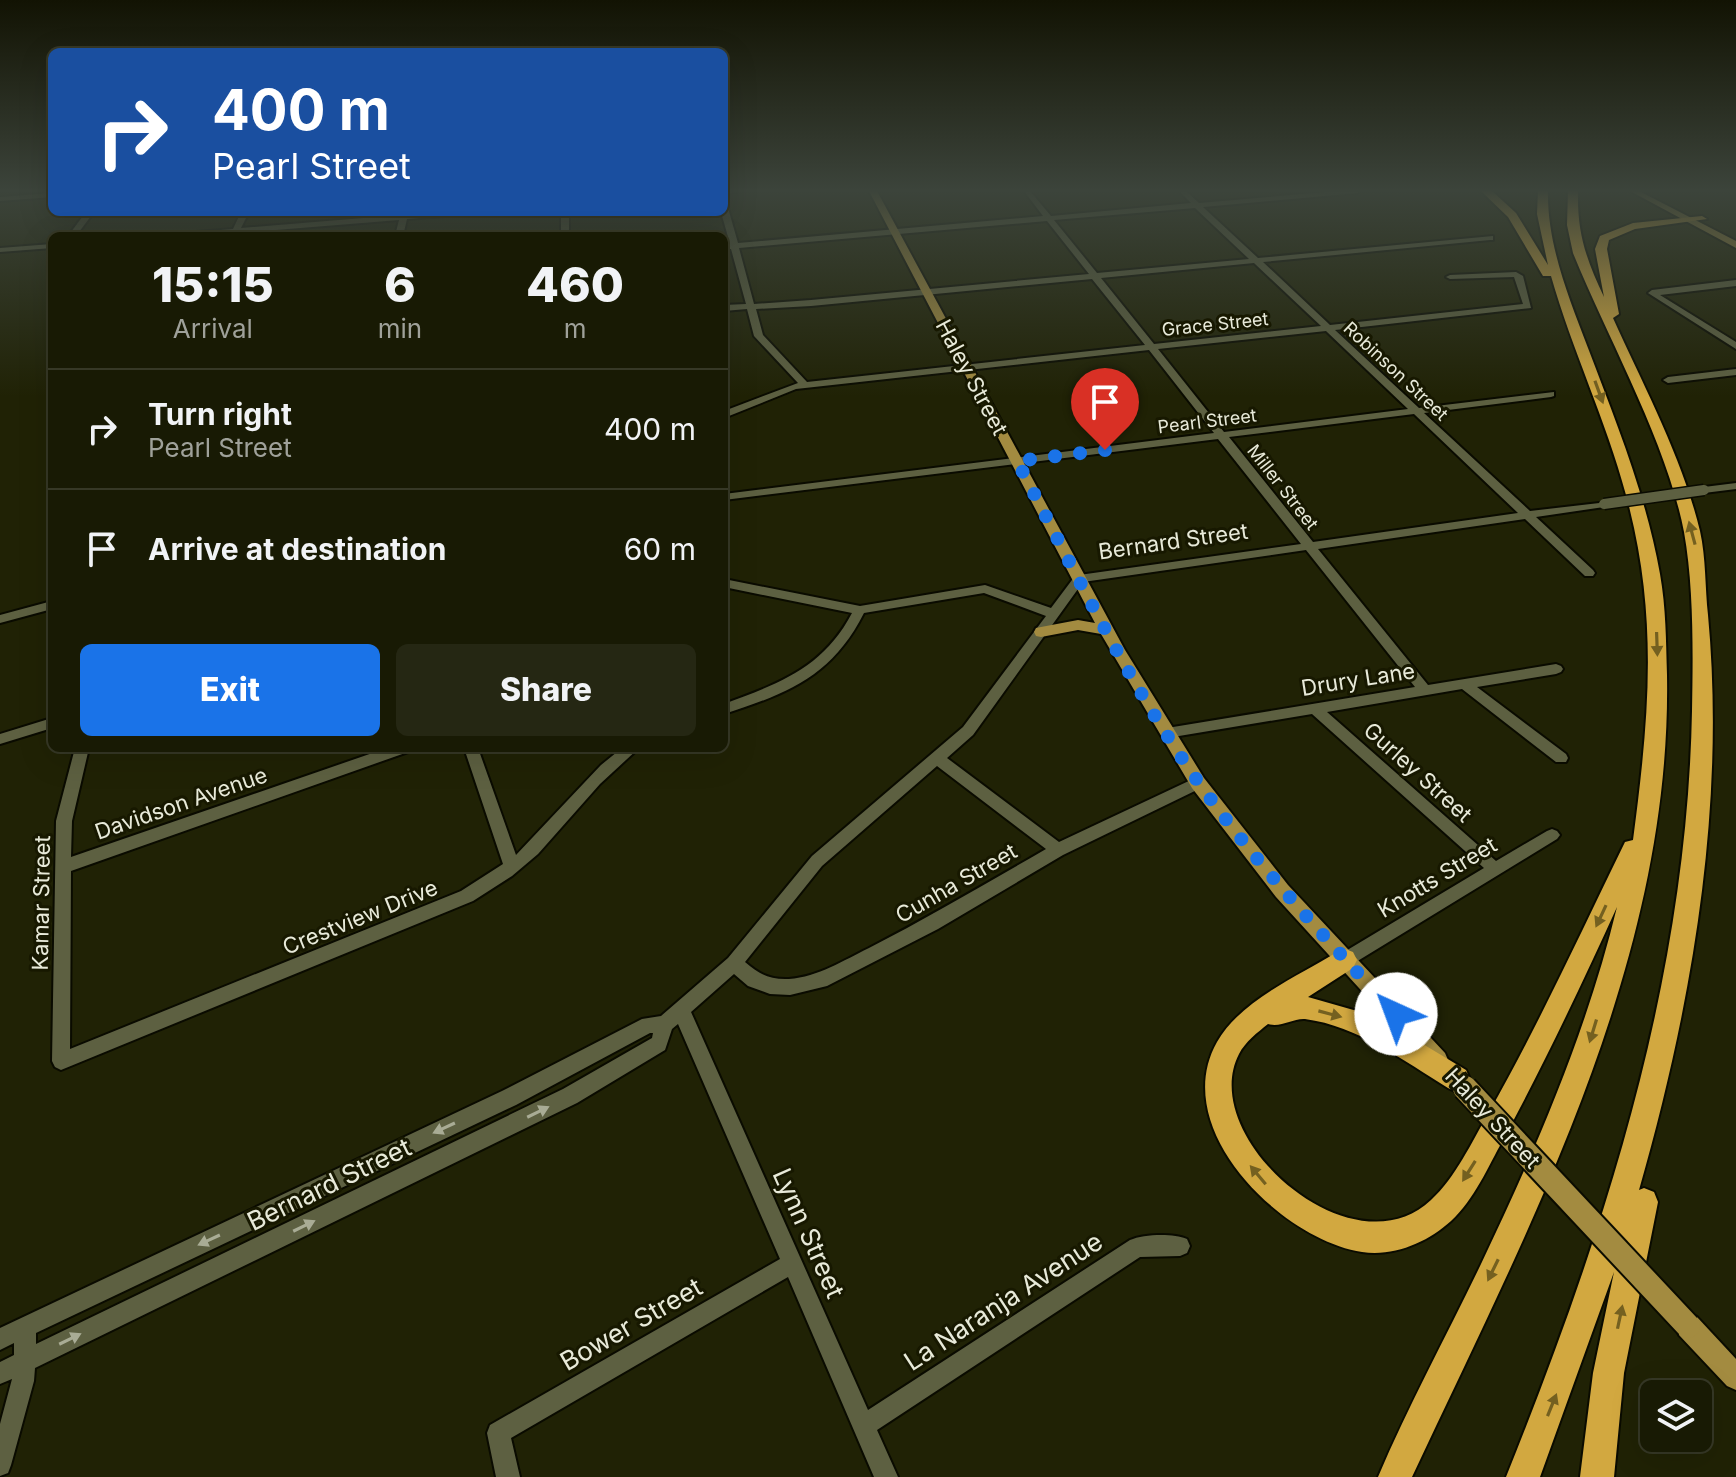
<!DOCTYPE html>
<html lang="en">
<head>
<meta charset="utf-8">
<style>
  :root { --surface:#181a04; --page:#252713; --text:#f1f3f6; --muted:#9fa19a; --line:#363826; --accent:#1a73e8 }
  body { margin:0; font-family:Inter,sans-serif; background:var(--page); color:var(--text); height:100vh; display:flex; flex-direction:column; font-size:30px; white-space:nowrap }
  * { box-sizing:border-box; margin:0 }
  p { font-size:26px; color:var(--muted) }
  .icon { flex:none; width:44px; height:44px; fill:none; stroke:currentColor; stroke-width:2; stroke-linecap:round; stroke-linejoin:round }
  .map { position:relative; flex:1; overflow:hidden }
  .sheet { position:absolute; left:48px; top:232px; width:680px; height:520px; display:flex; flex-direction:column; background:var(--surface); border-radius:12px; box-shadow:0 8px 32px #0002,0 0 0 2px var(--line) }
  .sheet>* { flex:none }
  .guide { position:absolute; left:48px; top:48px; width:680px; height:168px; border-radius:12px; box-shadow:0 8px 32px #0002,0 0 0 2px var(--line); background:#1a4fa0; color:#fff; overflow:hidden }
  .controls { position:absolute; left:1640px; top:1380px; display:grid; gap:16px }
  .controls a { display:grid; place-items:center; width:72px; height:72px; border-radius:12px; background:var(--surface); box-shadow:0 8px 32px #0002,0 0 0 2px var(--line); font-size:40px }
  .pin { position:absolute; display:grid; place-items:center; width:68px; height:68px; color:#fff; margin:-82px -34px; border-radius:50% 50% 50% 0; rotate:-45deg; box-shadow:0 0 8px #0007 }
  .pin .icon { rotate:45deg }
  .me { position:absolute; width:88px; margin:-44px; rotate:317deg; stroke-linejoin:round; filter:drop-shadow(0 0 6px #0008) }
  .turn { display:flex; align-items:center; gap:28px; height:168px; padding:0 32px; font-size:36px }
  .turn .icon { width:104px; height:104px; stroke-width:2.5 }
  .turn b { display:block; font-size:56px; line-height:68px }
  .eta { display:flex; justify-content:space-evenly; align-items:center; height:136px; text-align:center }
  .eta b { font-size:48px; font-weight:800; line-height:56px }
  .button { display:flex; gap:16px; margin-top:auto; padding:16px 32px }
  .button a { flex:1; height:92px; border-radius:12px; background:var(--accent); color:#fff; font-size:32px; font-weight:800; line-height:92px; text-align:center }
  .button a+a { background:var(--page); color:var(--text) }
  ul { padding:0; list-style:none }
  li { display:flex; align-items:center; gap:24px; height:120px; padding:0 32px; border-top:2px solid var(--line) }
  li div { flex:1 }
  li b { display:block; font-size:30px }
  li em { font-style:normal }
  .map>svg:first-child { display:block }
</style>
</head>
<body>
<div class="map">
<svg width="1736" height="1477" viewBox="0 0 1736 1477">
  <rect width="100%" height="100%" fill="#202205"/>
  <g fill="none" stroke-linecap="round" stroke-linejoin="round">
    <g stroke="#0a0b00" stroke-width="4">
      <path id="minor" d="M724,191h17l-17,3z
        M1024,191h6l21,25 140,-13 -12,-12h7l13,12 139,-12h23l-4,2 -154,14 55,51 235,-22v4h-3l-227,22 67,63 193,-21 -9,-27 -64,2 -4,-2 4,-2 66,-3 7,4 8,32 -196,22 84,78 135,-16v4l-3,1 -127,16 106,98 78,-9 2,2 -6,3 -68,10 57,53 2,3 -2,3h-8l-60,-57 -207,30 110,136 128,-21 5,2 2,3 -2,3 -5,2 -79,13 89,67 2,4 -2,4h-10l-94,-73 -135,23 169,149 51,-30 5,-2 5,2 3,4 -3,4 -206,126 -6,3 -6,-3 -2,-5 2,-5 145,-87 -172,-154 -145,24 -7,-5 7,-5 248,-41 -109,-137 -223,32 -110,153 -26,23 112,84 134,-63h10l2,4 -2,4 -140,68 -125,74 -111,57 -37,9 -20,-1 -22,-8 -14,-12 -43,38 177,398 262,-170c14,-6 43,-7 57,-1l3,7 -3,7 -7,3 -40,1 -263,173 21,47h-24l-86,-200 -277,161 9,39h-24l-9,-44 3,-8 290,-166 -102,-235 -6,5 -7,21 -88,53 -542,265 -1,13 -23,84 -3,8 -8,3v-52l12,-45 -12,5v-22l14,-7v-12l-14,7v-22l502,-237 140,-72 19,-3 67,-58 84,-102 151,-129 83,-111 -62,-23 -120,20c-32,63 -75,80 -140,101v-10c56,-21 99,-36 128,-91l-128,-26v-8l136,27 125,-21 66,23 24,-32 4,-1 222,-31 -83,-105 -494,61v-6l490,-61 -65,-83 -353,39 -72,29v-7l74,-28 -44,-47 -7,-27 -23,2v-6l22,-1 -15,-55h-7v-4l6,-1 -9,-32h3v-6l4,2 10,35 305,-27zM1195,208l54,51 -152,14 -43,-53zM1047,221l42,53 -278,26 -57,4 -15,-56zM1254,263l67,63 -167,18 -53,-66zM1092,279l53,66 -338,37 -44,-47 -7,-26 55,-3zM1326,331l82,78 -184,23 -66,-83zM1414,414l104,99 -205,29 -84,-105zM937,766l109,83c-59,34 -117,68 -177,99 -25,12 -51,29 -80,31 -19,1 -30,-5 -44,-17l77,-96zM650,1033h3l-1,5 -89,51 -527,255v-11l480,-228z
        M52,193v4l-52,4v-4z
        M86,212h8l-18,24h-8z
        M241,212h8l-8,16 159,-13 1,-3h8l-1,3 66,-3 -4,2 -63,5 -4,17h-8l4,-16 -199,16h-33l4,-2 62,-5z
        M561,212h8v24h-8z
        M52,244v4l-52,4v-4z
        M1736,280v6l-76,9 76,47v7l-88,-56 4,-3z
        M1736,369v6l-68,8 -5,-3 5,-3z
        M1736,483v6l-32,4 -5,-3 5,-3z
        M52,601v8l-52,14v-8z
        M52,718v10l-52,16v-10z
        M75,748h14l-17,73 -1,36 316,-109h23l-2,4 -337,119 -1,178 391,-158 42,-27 -39,-116h14l38,107 85,-90 21,-17h17l-39,36 -62,70 -26,22 -39,25 -412,169 -6,-3 -3,-6 4,-240z"/>
    </g>
    <g stroke="#0a0b00" stroke-width="4">
      <path id="major" d="M869,191h8l248,459 79,128 84,107 157,168 3,7 -3,7 -7,3 -7,-3 -155,-170 -84,-109 -91,-154 -23,-4 -37,7 -5,-1 -2,-4 2,-4 5,-1 37,-7 17,3z
        M1630,191h9l97,50v7z
        M1688,1314l9,3 39,42v31l-9,-4 -48,-51 -3,-9 3,-9z"/>
    </g>
    <g stroke="#0a0b00" stroke-width="4">
      <path id="highway" d="M1481,191h11l24,22 32,52 -11,-51 1,-23h10c-1,54 21,107 40,157 28,74 58,147 72,226 6,34 6,67 7,101 5,286 -137,550 -255,802h-34c31,-73 69,-142 103,-213 55,-115 106,-233 136,-357 -36,79 -73,157 -114,233 -15,27 -29,60 -52,81 -23,21 -57,36 -89,31 -81,-13 -194,-123 -145,-210 24,-42 80,-65 120,-90l8,-3 8,3 4,8 -4,8 -45,29 70,20 88,53 4,9 -4,9 -9,4 -9,-4c-44,-27 -90,-62 -143,-69 -12,-1 -24,9 -37,5 -10,8 -23,18 -29,30 -43,83 113,221 192,146 25,-23 40,-57 57,-86 50,-88 92,-180 137,-272l8,-2c16,-122 26,-224 -7,-345 -20,-75 -54,-145 -75,-219h-8l-35,-59z
        M1568,191h10c-1,42 8,68 26,106l-9,-48 5,-13 33,-13 69,-7 5,3 -72,10 -26,11 -2,9 12,65 -6,4c31,69 69,139 87,213 6,27 5,57 8,84 18,193 -16,390 -69,575l5,-2 10,4 4,10 -34,171 -10,104h-34l13,-104 21,-101 -74,205h-34c99,-246 181,-498 186,-766 1,-55 2,-124 -8,-179 -17,-89 -76,-193 -111,-279l-6,-28z"/>
    </g>
    <use href="#minor" fill="#5d6041" fill-rule="evenodd"/>
    <use href="#major" fill="#a38b40" fill-rule="evenodd"/>
    <use href="#highway" fill="#d2a840" fill-rule="evenodd"/>
    <g stroke="#0a0b00" stroke-width="13" stroke-linecap="butt">
      <path id="minor-bridge" d="M1604,504l100,-14"/>
    </g>
    <g stroke="#0a0b00" stroke-width="23" stroke-linecap="butt">
      <path id="major-bridge-far1" d="M1457,1079l10,11"/>
    </g>
    <g stroke="#0a0b00" stroke-width="28" stroke-linecap="butt">
      <path id="major-bridge" d="M1465,1088l223,238"/>
    </g>
    <use href="#minor-bridge" stroke="#5d6041" stroke-width="10"/>
    <use href="#major-bridge-far1" stroke="#a38b40" stroke-width="19"/>
    <use href="#major-bridge" stroke="#a38b40" stroke-width="24"/>
  </g>
  <defs><path id="oneway-solid" d="M-6-.8H1V-3.2L6.5 0L1 3.2V.8H-6Z" transform="scale(2)"/></defs>
  <g fill="#746020">
    <use href="#oneway-solid" transform="translate(1599 392) rotate(70)"/>
    <use href="#oneway-solid" transform="translate(1692 533) rotate(-105)"/>
    <use href="#oneway-solid" transform="translate(1657 644) rotate(88)"/>
    <use href="#oneway-solid" transform="translate(1601 916) rotate(115)"/>
    <use href="#oneway-solid" transform="translate(1330 1014) rotate(15)"/>
    <use href="#oneway-solid" transform="translate(1593 1031) rotate(107)"/>
    <use href="#oneway-solid" transform="translate(1469 1171) rotate(122)"/>
    <use href="#oneway-solid" transform="translate(1258 1175) rotate(-130)"/>
    <use href="#oneway-solid" transform="translate(1493 1270) rotate(116)"/>
    <use href="#oneway-solid" transform="translate(1620 1317) rotate(-78)"/>
    <use href="#oneway-solid" transform="translate(1552 1405) rotate(-68)"/>
  </g>
  <g fill="#a9ac95">
    <use href="#oneway-solid" transform="translate(538 1112) rotate(-26)"/>
    <use href="#oneway-solid" transform="translate(444 1128) rotate(155)"/>
    <use href="#oneway-solid" transform="translate(304 1226) rotate(-26)"/>
    <use href="#oneway-solid" transform="translate(209 1240) rotate(155)"/>
    <use href="#oneway-solid" transform="translate(70 1339) rotate(-26)"/>
  </g>
  <linearGradient id="sky" x2="0" y2="1"><stop stop-color="#121303"/><stop offset="0.48" stop-color="#3c443b"/><stop offset="1" stop-color="#3c443b" stop-opacity="0"/></linearGradient>
  <rect width="1736" height="397" fill="url(#sky)"/>
  <g fill="none" stroke-linecap="round" stroke-linejoin="round">
    <path stroke="#1a73e8" stroke-width="14" stroke-dasharray="0 25.2" d="M1105,450l-88,11c57,108 111,222 182,322 59,83 128,157 197,231"/>
  </g>
  <g text-anchor="middle" dominant-baseline="central" stroke-width="6" stroke-linejoin="round" paint-order="stroke">
    <g font-size="18" fill="#e8ead9" stroke="#171800">
      <text transform="translate(1215 324) rotate(-6)">Grace Street</text>
      <text transform="translate(1396 371) rotate(43)">Robinson Street</text>
      <text transform="translate(1207 421) rotate(-7)">Pearl Street</text>
      <text transform="translate(1283 487) rotate(52)">Miller Street</text>
    </g>
    <g font-size="22" fill="#e8ead9" stroke="#171800">
      <text transform="translate(972 377) rotate(62)">Haley Street</text>
      <text transform="translate(1173 541) rotate(-8)">Bernard Street</text>
      <text transform="translate(1358 679) rotate(-9)">Drury Lane</text>
      <text transform="translate(1418 772) rotate(42)">Gurley Street</text>
      <text transform="translate(181 803) rotate(-19)">Davidson Avenue</text>
      <text transform="translate(1437 877) rotate(-31)">Knotts Street</text>
      <text transform="translate(956 883) rotate(-30)">Cunha Street</text>
      <text transform="translate(41 903) rotate(-89)">Kamar Street</text>
      <text transform="translate(360 917) rotate(-22)">Crestview Drive</text>
      <text transform="translate(1493 1118) rotate(47)">Haley Street</text>
    </g>
    <g font-size="26" fill="#e8ead9" stroke="#171800">
      <text transform="translate(329 1184) rotate(-26)">Bernard Street</text>
      <text transform="translate(809 1233) rotate(66)">Lynn Street</text>
      <text transform="translate(1003 1301) rotate(-33)">La Naranja Avenue</text>
      <text transform="translate(631 1324) rotate(-30)">Bower Street</text>
    </g>
  </g>
</svg>
<div class="controls">
<a><svg class="icon" aria-label="layers" viewBox="0 0 24 24"><path d="M12 4l9 5-9 5-9-5zM3 14l9 5 9-5"/></svg></a>
</div>
<div class="pin" style="left:1105px;top:450px;background:#d93025"><svg class="icon" aria-label="arrive" viewBox="0 0 24 24"><path d="M6 21V4h12l-3 4 3 4H6"/></svg></div>
<svg class="me" style="left:1396px;top:1014px" viewBox="-20 -20 40 40"><circle r="19" fill="#fff"/><path d="M0-13L10 11 0 6-10 11z" fill="#1a73e8"/></svg>
<div class="guide">
<div class="turn"><svg class="icon" aria-label="right" viewBox="0 0 24 24"><path d="M7 20v-9h11M14 6l5 5-5 5"/></svg><div><b>400 m</b>Pearl Street</div></div>
</div>
<section class="sheet">
<div class="eta">
<div><b>15:15</b><p>Arrival</p></div>
<div><b>6</b><p>min</p></div>
<div><b>460</b><p>m</p></div>
</div>
<ul>
<li><svg class="icon" aria-label="right" viewBox="0 0 24 24"><path d="M7 20v-9h11M14 6l5 5-5 5"/></svg><div><b>Turn right</b><p>Pearl Street</p></div><em>400 m</em></li>
<li><svg class="icon" aria-label="arrive" viewBox="0 0 24 24"><path d="M6 21V4h12l-3 4 3 4H6"/></svg><div><b>Arrive at destination</b></div><em>60 m</em></li>
</ul>
<div class="button"><a>Exit</a><a>Share</a></div>
</section>
</div>
</body>
</html>
